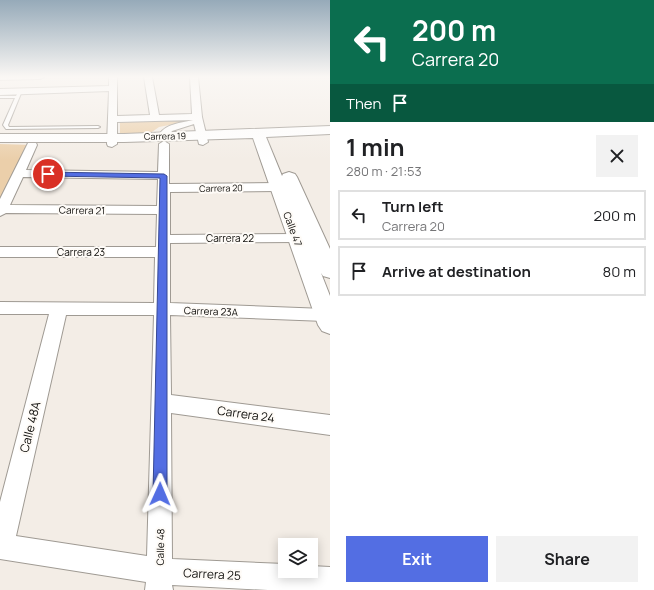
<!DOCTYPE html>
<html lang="en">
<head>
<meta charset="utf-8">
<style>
  :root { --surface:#fff; --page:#f2f2f2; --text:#202124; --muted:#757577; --line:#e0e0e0; --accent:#536ee3 }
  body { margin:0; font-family:Manrope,sans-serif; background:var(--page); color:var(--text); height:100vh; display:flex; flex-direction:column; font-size:15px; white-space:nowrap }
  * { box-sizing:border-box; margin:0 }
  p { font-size:13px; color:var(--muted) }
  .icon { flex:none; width:22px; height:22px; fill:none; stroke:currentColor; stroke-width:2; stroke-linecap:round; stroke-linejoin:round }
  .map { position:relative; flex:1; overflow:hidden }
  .details { display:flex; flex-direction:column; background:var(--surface); width:324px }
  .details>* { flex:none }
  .guide { background:#0b6e4f; color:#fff; overflow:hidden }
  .buttons { position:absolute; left:278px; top:538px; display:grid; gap:8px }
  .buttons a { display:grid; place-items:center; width:40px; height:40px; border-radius:0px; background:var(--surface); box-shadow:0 2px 10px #0003; font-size:20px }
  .pin { position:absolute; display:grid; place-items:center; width:34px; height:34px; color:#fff; margin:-17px; border:2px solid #fff; border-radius:50%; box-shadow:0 1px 4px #0007 }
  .me { position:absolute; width:44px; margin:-22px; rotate:1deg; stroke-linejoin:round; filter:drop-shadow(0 0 3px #0008) }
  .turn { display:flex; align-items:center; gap:14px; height:84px; padding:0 16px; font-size:18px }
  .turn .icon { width:52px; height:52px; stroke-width:2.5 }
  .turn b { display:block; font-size:28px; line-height:34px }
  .then { display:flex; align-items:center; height:38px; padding:0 16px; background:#0003; gap:8px; font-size:15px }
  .round { display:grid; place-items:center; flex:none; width:42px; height:42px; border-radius:0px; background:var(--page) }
  .summary { display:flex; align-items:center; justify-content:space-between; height:68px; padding:0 16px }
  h1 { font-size:24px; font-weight:700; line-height:30px }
  .action { display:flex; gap:8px; margin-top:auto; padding:8px 16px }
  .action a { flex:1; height:46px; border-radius:0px; background:var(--accent); color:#fff; font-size:16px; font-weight:700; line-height:46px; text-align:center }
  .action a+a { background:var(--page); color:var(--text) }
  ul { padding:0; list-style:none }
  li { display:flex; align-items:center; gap:12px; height:50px; margin:0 8px 6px; padding:0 8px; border:2px solid var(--line); border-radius:0px }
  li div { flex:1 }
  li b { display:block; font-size:15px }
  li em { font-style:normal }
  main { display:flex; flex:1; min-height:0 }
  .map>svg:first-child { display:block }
</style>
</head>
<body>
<main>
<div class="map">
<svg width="330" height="590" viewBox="0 0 330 590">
  <rect width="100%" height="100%" fill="#f3ede6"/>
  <path fill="#ebcfaa" d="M185,120v2l-26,5 -10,7h-29v-13z
    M0,144l32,1 -32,62z"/>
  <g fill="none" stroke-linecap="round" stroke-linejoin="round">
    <g stroke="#9f9a93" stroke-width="2">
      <path id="lane" d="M19,90l3,1 -14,34 1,2 89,-1 2,1 -2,1 -92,1 -3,-4 12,-27h-15v-2h16z"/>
    </g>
    <g stroke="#9f9a93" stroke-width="2">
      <path id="street" d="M0,77h44l-4,2 -40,1z
        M109,77h8v39l33,-1 -6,-38h8l7,38 33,-1 -2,-37h8l4,40 6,25 -5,3 -4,-1 -5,-20 -22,7 -5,8 -4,1 -5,-3c6,-14 24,-14 35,-17l-76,2v22l-5,3 -4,-1 -1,-2 2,-53 -109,4v-6l109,-3z
        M164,141l5,3v40l109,-1 4,1 2,3 -2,3 -4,1 -108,1v43l127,-1 5,1 2,3 -2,3 -5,1 -127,1v60l155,6 5,1v10l-5,1 -155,-6 1,80 159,20v20l-159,-22 1,146 113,5v7h26v-5l19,1v23h-62l-96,-5 1,5h-28l1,-8 -146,-23v-57l49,-188h-49v-12l154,1 1,-46h-155v-10h156l1,-33 -151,-1 -6,3v-17l28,-56h8l1,2 -11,25 132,2 1,-28zM23,177l135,2 -1,27 -147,-1zM66,315h88l-7,241 -131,-20z"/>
    </g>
    <g stroke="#9f9a93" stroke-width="2">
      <path id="secondary" d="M330,126v8l-64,3 16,39 1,-2 6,-2 6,2 2,3 33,72v29l-7,-2 -2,-3 9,23v38l-8,-3 -4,-6 -65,-187 -129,4h-124v-8h124z"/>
    </g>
    <use href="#lane" fill="#fff" fill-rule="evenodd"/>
    <use href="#street" fill="#fff" fill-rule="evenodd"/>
    <use href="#secondary" fill="#fff" fill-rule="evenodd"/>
  </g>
  <linearGradient id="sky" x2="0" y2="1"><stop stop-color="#96aab9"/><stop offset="0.48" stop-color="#faf7f4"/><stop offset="1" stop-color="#faf7f4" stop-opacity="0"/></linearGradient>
  <rect width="330" height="160" fill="url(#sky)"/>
  <path fill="#536ee3" stroke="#364894" d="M45,172l119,2 3,2v318l-2,5 -5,2 -5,-2 -2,-5 7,-316 -112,-2 -3,-2z"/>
  <g text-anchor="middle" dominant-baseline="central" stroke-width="4" stroke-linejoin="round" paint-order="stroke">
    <g font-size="9" fill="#0e0d0a" stroke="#fefbf7">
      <text transform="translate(165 136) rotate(-1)">Carrera 19</text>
      <text transform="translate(221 188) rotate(-1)">Carrera 20</text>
    </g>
    <g font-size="10" fill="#0e0d0a" stroke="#fefbf7">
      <text transform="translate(82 210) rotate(1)">Carrera 21</text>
      <text transform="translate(293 229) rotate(70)">Calle 47</text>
      <text x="230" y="238">Carrera 22</text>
      <text x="81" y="252">Carrera 23</text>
      <text transform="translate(211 311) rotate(2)">Carrera 23A</text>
      <text transform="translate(160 547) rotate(-89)">Calle 48</text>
    </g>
    <g font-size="12" fill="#0e0d0a" stroke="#fefbf7">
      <text transform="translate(246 414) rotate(8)">Carrera 24</text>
      <text transform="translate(30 427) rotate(-76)">Calle 48A</text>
      <text transform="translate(212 574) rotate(3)">Carrera 25</text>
    </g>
  </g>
</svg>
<div class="buttons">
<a><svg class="icon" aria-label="layers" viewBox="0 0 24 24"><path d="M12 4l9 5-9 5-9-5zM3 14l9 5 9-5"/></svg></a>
</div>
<div class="pin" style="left:48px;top:174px;background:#d93025"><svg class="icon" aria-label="arrive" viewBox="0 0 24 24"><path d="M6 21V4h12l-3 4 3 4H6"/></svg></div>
<svg class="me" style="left:160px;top:494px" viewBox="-20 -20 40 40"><path d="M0-17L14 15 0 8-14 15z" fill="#536ee3" stroke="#fff" stroke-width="4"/></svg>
</div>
<section class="details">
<div class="guide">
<div class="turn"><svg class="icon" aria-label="left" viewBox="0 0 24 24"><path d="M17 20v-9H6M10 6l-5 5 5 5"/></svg><div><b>200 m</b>Carrera 20</div></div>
<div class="then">Then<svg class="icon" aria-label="arrive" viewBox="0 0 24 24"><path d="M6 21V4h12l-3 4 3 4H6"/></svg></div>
</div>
<div class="summary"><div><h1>1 min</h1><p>280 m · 21:53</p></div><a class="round"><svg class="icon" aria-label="close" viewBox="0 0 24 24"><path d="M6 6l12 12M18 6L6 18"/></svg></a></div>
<ul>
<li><svg class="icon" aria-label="left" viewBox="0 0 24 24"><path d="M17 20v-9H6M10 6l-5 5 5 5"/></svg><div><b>Turn left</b><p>Carrera 20</p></div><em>200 m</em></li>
<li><svg class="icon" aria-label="arrive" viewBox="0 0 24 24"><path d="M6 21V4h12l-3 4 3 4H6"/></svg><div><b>Arrive at destination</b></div><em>80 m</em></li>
</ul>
<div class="action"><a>Exit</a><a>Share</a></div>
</section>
</main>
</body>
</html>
